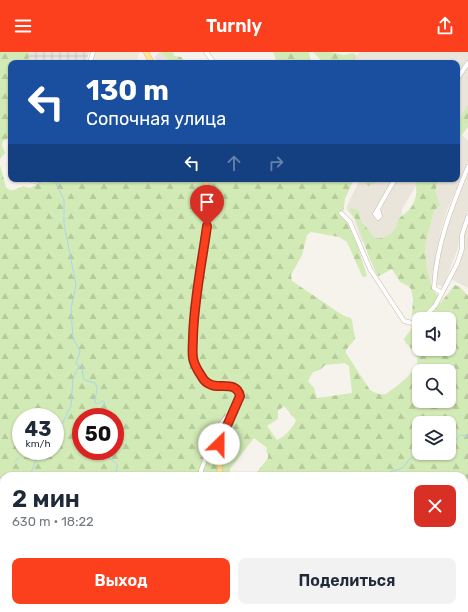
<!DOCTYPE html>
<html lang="ru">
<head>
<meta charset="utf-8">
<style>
  :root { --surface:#fff; --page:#f2f2f3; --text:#1f2937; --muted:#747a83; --accent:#fc3f1d }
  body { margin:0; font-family:Rubik,sans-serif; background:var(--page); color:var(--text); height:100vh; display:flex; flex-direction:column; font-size:15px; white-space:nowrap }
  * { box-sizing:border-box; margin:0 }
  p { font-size:13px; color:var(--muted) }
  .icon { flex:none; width:22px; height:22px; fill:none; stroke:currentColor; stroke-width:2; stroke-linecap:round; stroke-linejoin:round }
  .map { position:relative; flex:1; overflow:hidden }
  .sheet { position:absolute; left:0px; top:420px; width:468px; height:140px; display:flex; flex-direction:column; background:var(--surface); border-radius:12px 12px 0 0; box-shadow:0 1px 3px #0004 }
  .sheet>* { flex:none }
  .banner { position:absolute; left:8px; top:8px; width:452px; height:122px; border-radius:8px; box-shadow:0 1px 3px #0004; background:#1a4fa0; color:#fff; overflow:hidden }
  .controls { position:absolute; left:412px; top:260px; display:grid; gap:8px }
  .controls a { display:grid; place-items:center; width:44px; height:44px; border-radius:8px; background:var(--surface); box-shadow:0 1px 3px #0004; font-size:20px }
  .speed { position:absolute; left:12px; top:356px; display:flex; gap:8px; font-size:20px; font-weight:700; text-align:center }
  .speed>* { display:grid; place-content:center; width:52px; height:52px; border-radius:50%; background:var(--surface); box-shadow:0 1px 3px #0004; line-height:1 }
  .speed small { font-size:10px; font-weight:400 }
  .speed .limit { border:6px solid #d22; background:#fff; color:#111 }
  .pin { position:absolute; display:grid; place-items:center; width:34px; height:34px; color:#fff; margin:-41px -17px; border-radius:50% 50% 50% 0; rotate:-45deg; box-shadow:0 0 4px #0007 }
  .pin .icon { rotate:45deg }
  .me { position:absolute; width:44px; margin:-22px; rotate:23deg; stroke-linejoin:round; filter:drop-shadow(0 0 3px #0008) }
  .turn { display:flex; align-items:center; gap:14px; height:84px; padding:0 12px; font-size:18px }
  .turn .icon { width:52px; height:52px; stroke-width:2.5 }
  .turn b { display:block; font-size:28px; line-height:34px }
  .lanes { display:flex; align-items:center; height:38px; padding:0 12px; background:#0003; justify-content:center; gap:20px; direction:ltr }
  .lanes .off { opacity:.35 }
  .round { display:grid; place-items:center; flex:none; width:42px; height:42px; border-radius:8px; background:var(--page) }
  .head { display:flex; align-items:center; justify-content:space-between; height:68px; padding:0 12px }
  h1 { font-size:24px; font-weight:600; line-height:30px }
  .action { display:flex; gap:8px; margin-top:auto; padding:8px 12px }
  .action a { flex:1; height:46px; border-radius:8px; background:var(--accent); color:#fff; font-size:16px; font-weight:600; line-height:46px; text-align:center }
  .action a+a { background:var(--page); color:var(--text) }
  header { display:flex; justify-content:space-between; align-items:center; height:52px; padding:0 12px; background:var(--accent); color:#fff; font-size:18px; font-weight:600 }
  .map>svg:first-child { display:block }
</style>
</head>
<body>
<header><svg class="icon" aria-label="menu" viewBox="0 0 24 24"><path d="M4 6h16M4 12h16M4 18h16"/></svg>Turnly<svg class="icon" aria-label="share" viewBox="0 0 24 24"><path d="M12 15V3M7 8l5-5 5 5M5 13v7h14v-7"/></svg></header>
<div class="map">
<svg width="468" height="560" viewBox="0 0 468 560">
  <defs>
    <pattern id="industrial-grid" width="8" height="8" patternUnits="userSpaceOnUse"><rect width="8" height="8" fill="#e6e2dd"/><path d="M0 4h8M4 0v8" fill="none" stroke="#c7c3be"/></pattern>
    <pattern id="forest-firs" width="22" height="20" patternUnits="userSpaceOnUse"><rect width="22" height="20" fill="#d2eab5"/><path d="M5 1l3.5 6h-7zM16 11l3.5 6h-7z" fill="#b6ca9c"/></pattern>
    <pattern id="cemetery-stones" width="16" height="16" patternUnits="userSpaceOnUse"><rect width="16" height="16" fill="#d2eab5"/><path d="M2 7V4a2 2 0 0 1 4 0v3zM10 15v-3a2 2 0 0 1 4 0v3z" fill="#b6ca9c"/></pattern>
  </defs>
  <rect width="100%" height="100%" fill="#f6f3ec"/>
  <path fill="#eae5da" d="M360,0h108v8l-11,15v-12h-108z
    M468,12v44l-11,15v-44z
    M461,82l7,7v21l-21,48 -6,20 -4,19 -4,41 -6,-21 -2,-23 9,-35 3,-2 2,-6 -4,-9v-4l4,-11h18v-38z
    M468,118v41l-8,23 -2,14 -15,39 -7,-3 5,-32 6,-26z
    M360,127h33l-17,32 3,1 18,-33h23l-18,30 -1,18 -10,21 -29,-6 -8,-23 -8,-11z
    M468,169v67l-17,-9 11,-24 2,-20z"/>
  <path fill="url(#industrial-grid)" d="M30,0h59l-3,11h-59z"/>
  <path fill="#efe8d6" d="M96,0h43l-2,10 -3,1h-41z"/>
  <path fill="url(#forest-firs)" fill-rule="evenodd" d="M0,0h30l-3,11h-16v68l-3,7 -5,3 -1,4 3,8 -5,6z
    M160,0h13l1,4 7,1 5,6h-15z
    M273,0h36l2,11h-34z
    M313,0h17l14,3 9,-2 3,2 -3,8h-29z
    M468,53v22l-11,14v-18z
    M0,113l6,22c5,6 11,2 17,-1l7,2 9,-5 27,-2 1,-2h287l-9,20 -2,14 5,10 10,24 9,29 -4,1 -1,-1 -15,-34 -8,-5 -28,-5 -4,3 -5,20 -11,20 1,6 52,35 7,2 1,2 3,19 -9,11v3l24,37c5,3 10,5 16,4 9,-6 36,-25 31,-38 -2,-6 -11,-10 -13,-17l8,-11 7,-3v24h30v-30h-22l28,-34 5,2 8,9v208h-4v-28h-210l14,-18v-4l-2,-2 1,-4 -13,-10 -24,31v6l1,1h-227v132h380l-2,4h-382zM345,311l4,3 3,27 -35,5 -3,-10 -6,-7 5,-9 7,-2 5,-5zM419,319h30v30h-30zM284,354l12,14c-3,8 -12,17 -19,20l-10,-14 11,-7v-8zM21,365h34v34h-34zM81,365h34v34h-34zM419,371h30v30h-30z
    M365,127h11v1l-2,4 -5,2 -4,-3z
    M416,127h23c-5,13 -4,13 1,26l-6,6 -9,35 2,23 6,21 5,6c-3,9 -13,21 -23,22l-3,-3 1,-16 -2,-10 -3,-3 -8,-4 -8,-13 -13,7 -2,-1 -8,-18 -14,-39 -6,-8 2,-2 8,3 2,10 14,17c7,2 18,-4 21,-11 1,-3 1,-6 3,-8 3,-4 7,-6 10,-9 7,-8 9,-19 6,-29z"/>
  <path fill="url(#cemetery-stones)" d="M468,457v103h-80l3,-4h73v-98z"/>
  <path fill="#e5e3e0" d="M160,0l11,11h-12l-5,-6z"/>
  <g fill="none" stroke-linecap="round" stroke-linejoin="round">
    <path stroke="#a9d4f2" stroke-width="1" d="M55,129l9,19v24l12,61 -5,24 2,29 7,13 -4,13 3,2 -6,12 -2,28 -9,18 -7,9
      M79,314h3l1,11 2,3 10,3c5,9 -1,10 0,20l2,1 6,-3 2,1 -2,7 -7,8
      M449,390l8,-3 3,-4 8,1
      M109,399l-1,2 2,6c10,5 8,8 4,17
      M15,409l4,-3
      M31,424l1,-6 7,-19
      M380,424l5,-2
      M385,424c4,-6 11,-5 17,-8 4,-2 5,-8 9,-10 4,-2 8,0 13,-1l3,-4
      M134,556v4
      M325,556l1,4
      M318,560l3,-4"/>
    <g stroke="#c2bbae" stroke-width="5">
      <path id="minor" d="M206,0l8,11
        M90,11l3,-11
        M457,27l11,-16
        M28,127l6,2 13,-2
        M378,157l2,7 -2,2 -3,-4 20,-35
        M341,161l9,9 20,47 34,52 8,2 7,-2
        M442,241l-8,-5c2,-43 18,-82 34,-121
        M422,267l13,-13 22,-42 5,-15v-14l6,-18
        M201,424v-6c8,-18 14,-47 31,-57
        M0,428l4,4
        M464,494h4
        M107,556l4,4
        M153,560l1,-4
        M205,560v-4
        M437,560l6,-4"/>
    </g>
    <g stroke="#e6c16a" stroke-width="6">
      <path id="major" d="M146,0l6,11
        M206,127l2,36 -14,98 -1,45 6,15 9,10 13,4h11l6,4 1,5 -20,48 1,32
        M464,455h4
        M272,560v-4
        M385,560l2,-4"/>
    </g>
    <use href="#minor" stroke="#fff" stroke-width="4"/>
    <use href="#major" stroke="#ffe39c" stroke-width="5"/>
  </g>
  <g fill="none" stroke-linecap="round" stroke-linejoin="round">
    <g stroke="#a42913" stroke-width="10">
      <path id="route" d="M207,174c-5,37 -13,73 -14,111 0,7 -1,14 0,21 1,8 7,16 11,22 11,13 32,-2 36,16l-21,48"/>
    </g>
    <use href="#route" stroke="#fc3f1d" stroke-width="7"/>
  </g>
</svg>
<div class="controls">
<a><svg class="icon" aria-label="sound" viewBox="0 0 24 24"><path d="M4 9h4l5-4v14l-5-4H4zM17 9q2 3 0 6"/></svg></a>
<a><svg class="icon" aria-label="search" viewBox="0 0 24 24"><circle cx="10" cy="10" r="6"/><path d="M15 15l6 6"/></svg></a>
<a><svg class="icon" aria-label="layers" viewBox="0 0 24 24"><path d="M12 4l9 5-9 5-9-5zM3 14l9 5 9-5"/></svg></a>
</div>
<div class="speed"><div>43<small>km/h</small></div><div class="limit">50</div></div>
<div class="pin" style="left:207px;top:174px;background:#d93025"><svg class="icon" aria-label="arrive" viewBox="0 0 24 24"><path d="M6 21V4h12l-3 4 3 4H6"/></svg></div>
<svg class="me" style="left:219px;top:392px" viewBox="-20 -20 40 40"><circle r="19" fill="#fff"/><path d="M0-13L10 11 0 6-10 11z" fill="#fc3f1d"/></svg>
<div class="banner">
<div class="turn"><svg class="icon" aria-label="left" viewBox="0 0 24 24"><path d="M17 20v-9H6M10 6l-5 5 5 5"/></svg><div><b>130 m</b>Сопочная улица</div></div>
<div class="lanes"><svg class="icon" aria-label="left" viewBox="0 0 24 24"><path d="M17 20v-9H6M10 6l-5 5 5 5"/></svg><svg class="icon off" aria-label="ahead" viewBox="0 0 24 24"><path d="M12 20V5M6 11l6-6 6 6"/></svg><svg class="icon off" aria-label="right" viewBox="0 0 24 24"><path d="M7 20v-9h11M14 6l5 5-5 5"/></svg></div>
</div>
<section class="sheet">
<div class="head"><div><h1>2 мин</h1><p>630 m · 18:22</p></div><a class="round" style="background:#d93025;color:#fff"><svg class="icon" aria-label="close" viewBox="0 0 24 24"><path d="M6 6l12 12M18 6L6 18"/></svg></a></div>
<div class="action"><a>Выход</a><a>Поделиться</a></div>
</section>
</div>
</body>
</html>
